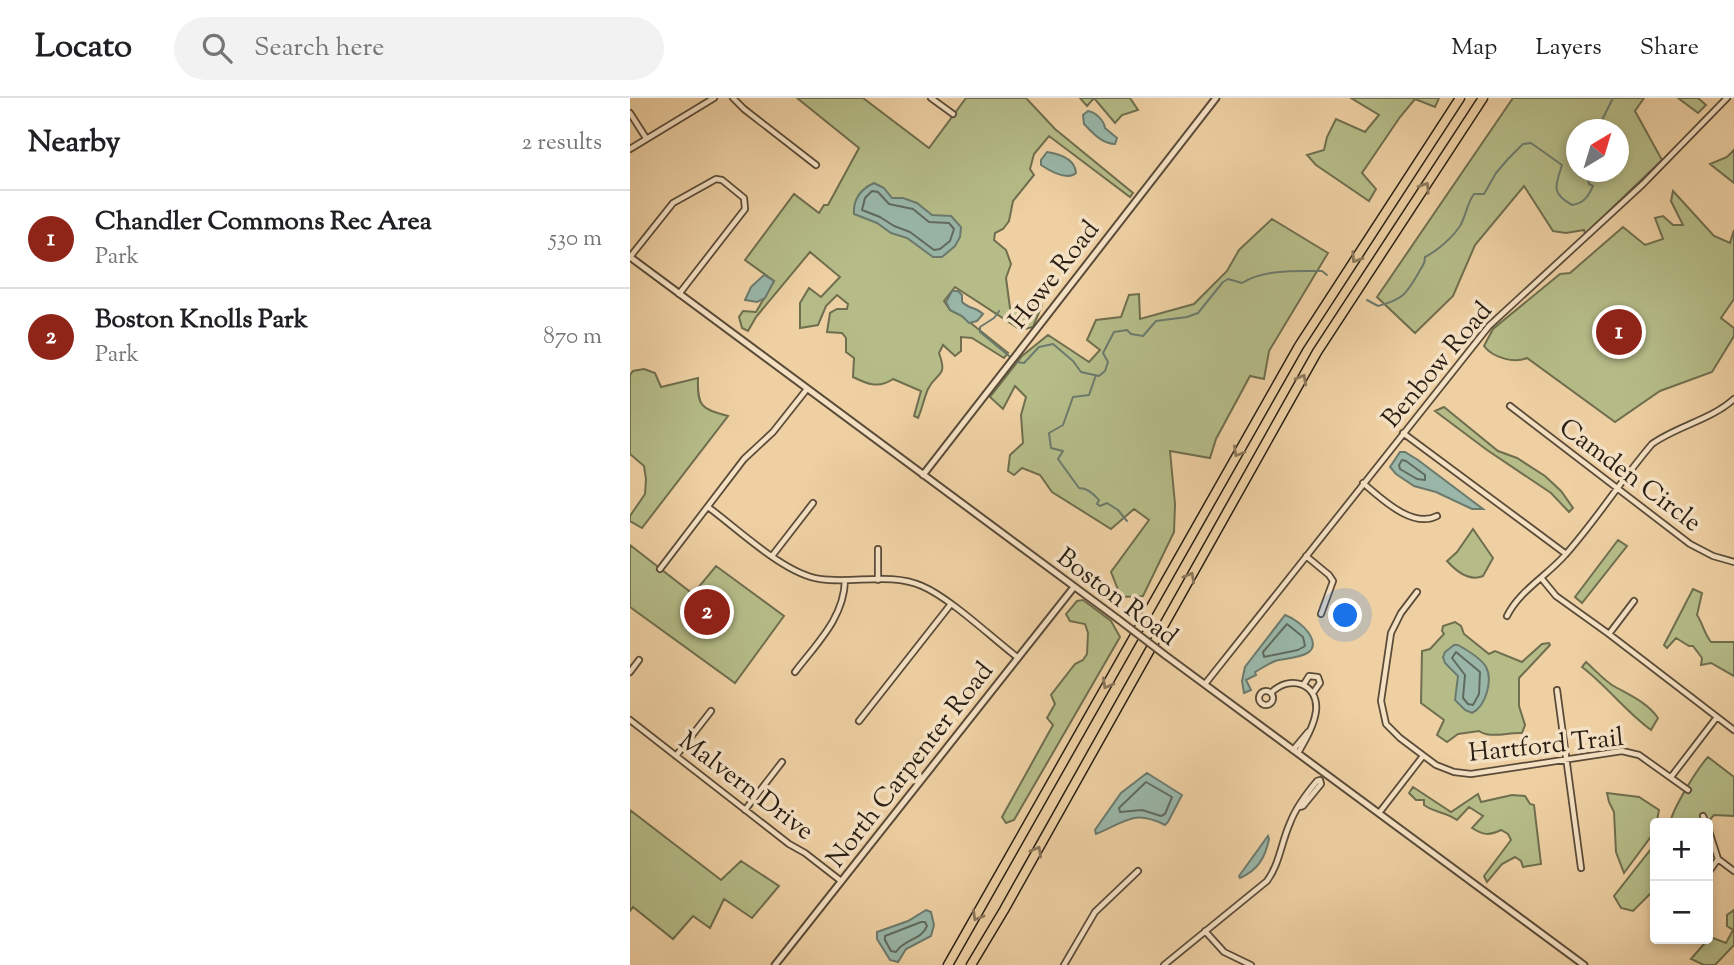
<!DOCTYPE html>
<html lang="en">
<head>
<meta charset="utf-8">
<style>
  body { margin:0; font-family:"Sorts Mill Goudy",serif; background:#f2f2f2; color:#202124 }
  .controls { position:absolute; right:21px; bottom:21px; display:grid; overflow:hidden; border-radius:7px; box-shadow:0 4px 10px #0003 }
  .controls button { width:63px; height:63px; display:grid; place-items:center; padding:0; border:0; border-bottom:2px solid #e0e0e0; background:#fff; color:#202124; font:35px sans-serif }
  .compass { position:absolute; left:936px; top:21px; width:63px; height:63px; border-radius:50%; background:#fff; box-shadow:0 4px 10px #0003; rotate:38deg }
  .you { position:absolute; left:716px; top:518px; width:24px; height:24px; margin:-18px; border:5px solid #fff; border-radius:50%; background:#1a73e8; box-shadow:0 0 0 10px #1a73e833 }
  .badge { display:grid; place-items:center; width:46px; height:46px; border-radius:50%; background:#8f2418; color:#fff; font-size:23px; font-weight:700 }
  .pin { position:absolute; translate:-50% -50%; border:4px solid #fff; box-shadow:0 2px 7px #0006 }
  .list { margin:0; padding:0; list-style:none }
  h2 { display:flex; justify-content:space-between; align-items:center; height:91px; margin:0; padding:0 28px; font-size:30px }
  h2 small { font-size:23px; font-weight:400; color:#757577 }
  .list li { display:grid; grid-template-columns:46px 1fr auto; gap:21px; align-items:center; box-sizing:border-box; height:98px; padding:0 28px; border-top:2px solid #e0e0e0 }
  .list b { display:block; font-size:26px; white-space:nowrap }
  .list p { margin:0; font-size:23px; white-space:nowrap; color:#757577 }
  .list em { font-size:23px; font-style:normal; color:#757577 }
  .icon { flex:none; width:38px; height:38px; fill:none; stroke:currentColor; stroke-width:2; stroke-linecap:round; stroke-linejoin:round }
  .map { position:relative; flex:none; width:1104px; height:867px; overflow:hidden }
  header { display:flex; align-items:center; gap:42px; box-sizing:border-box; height:98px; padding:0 35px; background:#fff; border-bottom:2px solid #e0e0e0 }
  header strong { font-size:33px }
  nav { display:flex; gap:38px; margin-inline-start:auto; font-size:24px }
  .search { width:490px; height:63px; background:#f2f2f2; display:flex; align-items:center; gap:18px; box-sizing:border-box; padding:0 24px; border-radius:38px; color:#757577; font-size:26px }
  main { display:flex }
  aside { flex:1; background:#fff }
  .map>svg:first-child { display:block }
  .green { fill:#b5bc88; stroke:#6f6e4e; stroke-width:2; fill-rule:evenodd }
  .water { fill:#99b6a8; stroke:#6c7a6d; stroke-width:2 }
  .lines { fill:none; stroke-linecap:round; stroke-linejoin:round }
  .shore { stroke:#616a5e; stroke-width:2 }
  .stream { stroke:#6c7a6d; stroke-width:2 }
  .minor-casing { stroke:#5a4b38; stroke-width:8 }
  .tertiary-casing { stroke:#5a4b38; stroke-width:9 }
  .motorway-casing { stroke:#291f14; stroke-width:11 }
  .minor { stroke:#f4e0c3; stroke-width:4.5 }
  .tertiary { stroke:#f4e0c3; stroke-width:5 }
  .motorway { stroke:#eed0a3; stroke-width:8 }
  .tertiary-bridge-casing { stroke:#5a4b38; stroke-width:9; stroke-linecap:butt }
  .tertiary-bridge { stroke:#f4e0c3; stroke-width:5 }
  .oneway { stroke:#8c785c }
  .labels { text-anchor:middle; stroke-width:7; stroke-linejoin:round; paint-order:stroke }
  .street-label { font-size:26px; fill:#291f14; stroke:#f4e0c3 }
</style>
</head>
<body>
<header>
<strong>Locato</strong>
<div class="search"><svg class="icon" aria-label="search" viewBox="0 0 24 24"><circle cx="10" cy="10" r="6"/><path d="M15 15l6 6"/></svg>Search here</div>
<nav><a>Map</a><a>Layers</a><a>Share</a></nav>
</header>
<main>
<aside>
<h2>Nearby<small>2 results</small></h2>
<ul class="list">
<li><span class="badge">1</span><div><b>Chandler Commons Rec Area</b><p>Park</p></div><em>530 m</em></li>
<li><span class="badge">2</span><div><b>Boston Knolls Park</b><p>Park</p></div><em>870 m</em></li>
</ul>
</aside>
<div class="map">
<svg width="1104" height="867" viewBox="0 0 1104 867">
  <rect width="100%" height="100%" fill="#eed0a3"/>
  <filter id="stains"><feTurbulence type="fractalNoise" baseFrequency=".00286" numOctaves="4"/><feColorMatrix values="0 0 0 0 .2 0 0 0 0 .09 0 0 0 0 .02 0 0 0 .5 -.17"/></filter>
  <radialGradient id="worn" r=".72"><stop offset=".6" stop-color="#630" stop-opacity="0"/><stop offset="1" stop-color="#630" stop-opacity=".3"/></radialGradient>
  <path class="green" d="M167,0H233L299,50L336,0H396L425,31L503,95L500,99L419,38L404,56L400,71L404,77L383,103L379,123L373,131L365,135L364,142L376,152L381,166L376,180L380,210L393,216L409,201L412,207L403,229L391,232L325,189L314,203L320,212L332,218L378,255L374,260L342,240L331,239V253L325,258L313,247L309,255C318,280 307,273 298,291C294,300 292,311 288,320L284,318L291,293L263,281C249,291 237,286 223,279L224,260L216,254V240L212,235L197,234L200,215L207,211H217L218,206L207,197L196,208L188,227L170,230V205L179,190L191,199L210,179L180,154L126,219L118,233L112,230L109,219L113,213L126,214L144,183L115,162L164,96L189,115L194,107H198L229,50Z
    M450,0H500L508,12L492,17L485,25L464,0L457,8Z
    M721,0H809L805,9L785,1L770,19L732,75L746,91L739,103L686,67L677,57L694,52L697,39L706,21L735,34L749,17Z
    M883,0H1014L1005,13L1032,62L955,136L954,132L936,135L923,133L894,88L845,147L823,198L785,235L747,199ZM946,32H988V74H946Z
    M1048,0H1068L1076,7L1068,15Z
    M1104,52V85L1080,66L1097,59Z
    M1043,93L1084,138L1100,145L1104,132V201L1091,220L1104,230V238L1082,274L1030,293L985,324L897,260C884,266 862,259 854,248L863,231L930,176L940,175L993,129L1015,147L1033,141L1025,120L1033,118L1043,127H1053L1041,103Z
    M642,121L698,155L639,253L634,281L620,278L586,341L580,360L540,353L545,406L544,434L513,498L491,499L481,474L519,422L504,411L481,431L422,394L410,377L392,370L384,377L378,373L380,357L393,345L391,317L396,299L385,288L373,311L360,299L392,258L418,237L459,264L470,252L457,242L466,222L491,219L499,197L509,196L510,221L564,206L597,173L609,152Z
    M14,271L25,275L31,289L68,280C67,308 71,311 98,318L12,430L0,423V418L15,396L16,381L14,368L0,356V277L3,273Z
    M814,309L868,353L887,360L915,378L931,393L943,410L939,414L921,395L857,352L805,313Z
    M843,431L863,460L853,478C839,484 826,473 817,463L827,454Z
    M988,442L997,448L952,505L945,499Z
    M0,447L63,496L86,468L154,518L105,585L0,509Z
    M1063,491L1072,495L1067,517C1073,526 1074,535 1081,544H1104V578L1081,565L1071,567L1072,560L1063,548H1059L1046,540L1037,550L1034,547Z
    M453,502L481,523L490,539L384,722L376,725L372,719L423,627L417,620L425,606L421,597L445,566L453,562L457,556L458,535L455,526L440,523L436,516L447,503Z
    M825,524L831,528L834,536L859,556L865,553L892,564L912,546L919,545L920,547L889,580V608L895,627L892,635C878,634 860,641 849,633L828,636L817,644L807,637L814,622L791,605L792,553L800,551L814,536L812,533L813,528Z
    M956,564C965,572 973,581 982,587C999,597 1017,604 1028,620L1021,632C995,613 977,588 952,569Z
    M1078,659L1104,679V718L1084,717L1077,725H1040C1043,710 1067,671 1078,659Z
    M783,689L821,714L848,696L851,704L882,697L895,698L900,706L904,707L911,766L893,769L891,763L885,759L872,766L857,784L854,778L881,742L878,736L871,732C859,738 853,737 842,730L853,718L839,709L827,722C816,714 805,715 794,707V702H786L779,695Z
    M977,695L1009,699L1029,712L1025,733L994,775L986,754L984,714L979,704Z
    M0,712L91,782L111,763L149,788L122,820L94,801L80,830L63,818L43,841L3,809L0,813Z
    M1025,746V791L1003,813L991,810L984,798Z
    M1104,812V847L1085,867H1074L1061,861L1080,839L1096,845L1103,832L1097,828V817Z"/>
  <path class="water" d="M458,13C465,14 474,22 475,30L487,40L485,46C472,46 463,35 454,26L453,17Z
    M417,54C430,56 445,61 446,75C437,83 420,73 411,67V62Z
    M244,85L254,90L262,100H273L287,105L302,117L321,118L331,129L330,139L325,148L312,159H303L277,140L261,135L247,125L224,116C223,101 231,91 244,85Z
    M134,177L144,183L135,200L127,204L115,202L121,189Z
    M322,193H328L332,197V204C339,211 346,209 353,216L347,223L339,225L332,218L320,212L316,204Z
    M770,354H775L788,362L853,411H842L806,394L784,388L766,376L760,369Z
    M655,517C663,520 673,527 678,534C696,560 660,559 645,563C638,566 632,570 625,574L626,577L616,582L621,592L614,595L612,583L615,569Z
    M824,547H828C837,552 851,560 856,569C863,582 856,608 842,615L835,612L825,602L828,578L815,565L813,559L815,554Z
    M517,675L552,697L538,724L535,727C503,711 496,724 466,736L465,732L491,695Z
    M638,738L639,741C635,760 628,772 610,780L609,778Z
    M296,812L301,814L304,827L301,838L276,851L268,864L260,862L247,841V834L278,823Z"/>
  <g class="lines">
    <path class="shore" d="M242,93L248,94L259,106L283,111L299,124L319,125L324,131L320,143L310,151L304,152L280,134L264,128L250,119L232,112L235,100Z
      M772,362L776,363L795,377V382L787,381L770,371L769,367Z
      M657,526L673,539L675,548L668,552L634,559L633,554Z
      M826,554L850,574L849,596L843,607L838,606L833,600L835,577L822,560Z
      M516,684L542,699L535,716L531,718L512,712L490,714L489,710Z
      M291,824H295L297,828C292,842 274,841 266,854L261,853L255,842V838Z"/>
    <path class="stream" d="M967,32L983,0
      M737,202L748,208C774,201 776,196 789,174C792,168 795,167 795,159C807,153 822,140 830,128C836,118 837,105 844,96H854L866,75L878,61L893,46L901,45L932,67C926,87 920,95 942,107C954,105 958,99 963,88L959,86L957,74
      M369,213L364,220L350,229V234L379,258
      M386,264L394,265L409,249L423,246L443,263L451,274L469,278L475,273L478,264L473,255L484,234L497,232L501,236L513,238L526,223L557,219L568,215L593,184L598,181L612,185C635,171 666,173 692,173L697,177
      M466,277L459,297L443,299L433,327L419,335L421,350L433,353L428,361L449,390C458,390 463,396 469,402L467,406L470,408L477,405L488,412L497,423"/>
    <g class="minor-casing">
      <path id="minor" d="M103,0L114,11L186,67
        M301,0L323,16
        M0,15L16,40
        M0,51L84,0
        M0,159L43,105L86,81L92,82L114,100L115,111L49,196
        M880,308L1060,446L1083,458L1104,464
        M773,335L936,456
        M733,385C751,400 782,431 807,418
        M78,409C108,431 154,476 190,481C224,486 260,474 292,488C320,500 361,539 387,559
        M142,458L183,405
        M676,458L699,477L703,483L691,516
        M30,471L114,361L143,334L177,291
        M912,481L926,498L979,536L1104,632
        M248,482V451
        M787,494L771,515L761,535L751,603L756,626L770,640L806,667L824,674L841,676L992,653L1009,657L1058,692
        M877,518C890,492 917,478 936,456C967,421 992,381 1022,346C1047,328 1081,322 1104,301
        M979,536L1004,503
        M0,574L9,562
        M165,574C187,545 214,520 215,482
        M575,586L859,228L1013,86L1097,0
        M674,586L679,578L688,579L690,585L683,595
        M927,592L951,770
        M629 600a7 7 0 1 1 14 0a7 7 0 1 1-14 0Z
        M641,595C659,576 689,585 686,613C684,628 675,643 668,655
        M0,622L159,746L175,755L211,783
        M229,623L321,506
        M663,652L678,634
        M46,658L81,613
        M1041,679L1087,619
        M115,712L152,664
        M749,715L793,658
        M1073,718L1076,725
        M1078,730L1088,761L1104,773
        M1078,775L1088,761
        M575,833L594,854L621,867
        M434,867L465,814L508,773
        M534,867L637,783C650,765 651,745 660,725C666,709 676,696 687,683L690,682L691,686L673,708L669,709"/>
    </g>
    <g class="tertiary-casing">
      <path id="tertiary" d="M0,159L488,521
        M293,377L586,0
        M535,557L954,867
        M145,867L444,489"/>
    </g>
    <g class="motorway-casing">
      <path id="motorway" d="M318,867L669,248L830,0
        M341,867L374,812L687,254L853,0"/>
    </g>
    <use href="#minor" class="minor"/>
    <use href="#tertiary" class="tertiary"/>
    <use href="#motorway" class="motorway"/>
    <g class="tertiary-bridge-casing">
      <path id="tertiary-bridge" d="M488,521L535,557"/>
    </g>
    <use href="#tertiary-bridge" class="tertiary-bridge"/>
  </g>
  <defs><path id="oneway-chevron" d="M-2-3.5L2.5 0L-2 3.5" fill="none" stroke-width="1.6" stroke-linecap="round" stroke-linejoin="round" transform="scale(1.75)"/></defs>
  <g class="oneway">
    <use href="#oneway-chevron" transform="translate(795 89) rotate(-57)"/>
    <use href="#oneway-chevron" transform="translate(726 160) rotate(123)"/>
    <use href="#oneway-chevron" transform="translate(672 281) rotate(-61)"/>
    <use href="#oneway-chevron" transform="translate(608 354) rotate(120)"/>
    <use href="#oneway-chevron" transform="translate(560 479) rotate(-61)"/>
    <use href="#oneway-chevron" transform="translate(477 586) rotate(119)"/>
    <use href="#oneway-chevron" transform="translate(407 753) rotate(-61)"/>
    <use href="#oneway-chevron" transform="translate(347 818) rotate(120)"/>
  </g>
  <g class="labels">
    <g class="street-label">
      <text transform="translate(423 176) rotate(-52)" y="9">Howe Road</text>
      <text transform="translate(806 266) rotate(-50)" y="9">Benbow Road</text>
      <text transform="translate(1001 376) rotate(37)" y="9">Camden Circle</text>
      <text transform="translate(488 498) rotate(37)" y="9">Boston Road</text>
      <text transform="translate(916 646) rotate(-6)" y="9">Hartford Trail</text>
      <text transform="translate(279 666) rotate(-52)" y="9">North Carpenter Road</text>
      <text transform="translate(117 687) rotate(37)" y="9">Malvern Drive</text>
    </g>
  </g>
  <rect width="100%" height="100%" filter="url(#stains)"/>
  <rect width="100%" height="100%" fill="url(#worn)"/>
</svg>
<div class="controls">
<button>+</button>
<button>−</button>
</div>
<svg class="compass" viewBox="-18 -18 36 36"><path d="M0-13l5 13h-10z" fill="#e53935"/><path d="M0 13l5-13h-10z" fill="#757577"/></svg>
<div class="you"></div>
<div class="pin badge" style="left:989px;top:234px">1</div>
<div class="pin badge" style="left:77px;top:514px">2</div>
</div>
</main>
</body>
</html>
